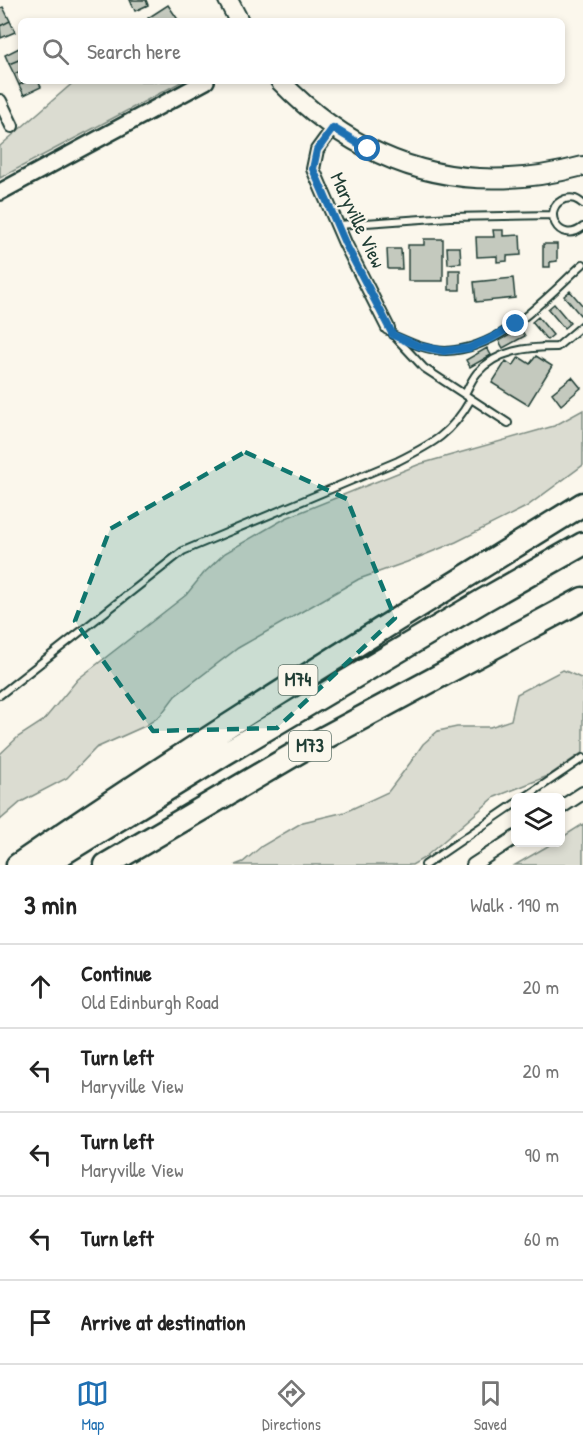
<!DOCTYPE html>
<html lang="en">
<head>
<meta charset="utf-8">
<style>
  body { margin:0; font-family:"Patrick Hand",sans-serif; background:#f2f2f2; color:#222 }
  .controls { position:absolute; right:18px; bottom:18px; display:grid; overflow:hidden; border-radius:9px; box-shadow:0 3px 9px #0003 }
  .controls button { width:54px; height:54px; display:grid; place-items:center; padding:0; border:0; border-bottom:2px solid #e0e0e0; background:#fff; color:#222; font:30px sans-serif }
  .stop { position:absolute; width:18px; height:18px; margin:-14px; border:4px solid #1f6fb2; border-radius:50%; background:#fff }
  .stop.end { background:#1f6fb2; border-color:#fff; box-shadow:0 2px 6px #0008 }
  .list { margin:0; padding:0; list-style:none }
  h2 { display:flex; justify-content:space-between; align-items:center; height:78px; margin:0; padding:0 24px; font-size:26px }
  h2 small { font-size:20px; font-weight:400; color:#767676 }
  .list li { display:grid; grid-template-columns:39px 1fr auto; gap:18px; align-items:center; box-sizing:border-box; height:84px; padding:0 24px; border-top:2px solid #e0e0e0 }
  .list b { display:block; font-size:22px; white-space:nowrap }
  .list p { margin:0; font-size:20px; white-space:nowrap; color:#767676 }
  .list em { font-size:20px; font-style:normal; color:#767676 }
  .icon { flex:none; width:33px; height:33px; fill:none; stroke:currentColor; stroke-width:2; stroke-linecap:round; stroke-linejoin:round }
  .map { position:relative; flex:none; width:583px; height:865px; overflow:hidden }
  .search { position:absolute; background:#fff; box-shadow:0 3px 9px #0003; left:18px; right:18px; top:18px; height:66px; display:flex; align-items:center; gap:15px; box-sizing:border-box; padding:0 21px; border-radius:9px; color:#767676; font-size:22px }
  .sheet { height:498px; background:#fff }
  nav { display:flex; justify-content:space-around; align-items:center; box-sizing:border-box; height:84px; border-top:2px solid #e0e0e0; background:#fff; font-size:16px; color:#767676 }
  nav a { display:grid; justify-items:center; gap:3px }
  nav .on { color:#1f6fb2 }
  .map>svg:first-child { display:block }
  .green { fill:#dbdcd1; stroke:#7d8c82; stroke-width:1.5 }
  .building { fill:#c4c9be; stroke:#1f3d34; stroke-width:1.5 }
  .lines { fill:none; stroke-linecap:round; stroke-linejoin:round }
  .service-casing { stroke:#1f3d34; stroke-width:10 }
  .minor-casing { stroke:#1f3d34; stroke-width:16 }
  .tertiary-casing { stroke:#1f3d34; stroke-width:20 }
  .secondary-casing { stroke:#1f3d34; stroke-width:22 }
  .motorway-casing { stroke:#1f3d34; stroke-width:27 }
  .service { stroke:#fbf7ec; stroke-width:6 }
  .minor { stroke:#fbf7ec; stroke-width:12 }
  .tertiary { stroke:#fbf7ec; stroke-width:15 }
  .secondary { stroke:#fbf7ec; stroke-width:18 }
  .motorway { stroke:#fbf7ec; stroke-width:22 }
  .route { stroke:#1f6fb2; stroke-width:8 }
  .marked { fill:#0f766e; fill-opacity:0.2; stroke:#0f766e; stroke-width:4.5; stroke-dasharray:12 8; stroke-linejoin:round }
  .labels { text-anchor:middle; stroke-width:4.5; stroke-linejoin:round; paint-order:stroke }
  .shield { fill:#fbf7ec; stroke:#61756b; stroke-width:1.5 }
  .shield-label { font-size:18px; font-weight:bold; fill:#1f3d34 }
  .street-label { font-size:20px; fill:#1f3d34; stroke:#fbf7ec }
</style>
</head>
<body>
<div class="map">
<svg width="583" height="865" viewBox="0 0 583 865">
  <rect width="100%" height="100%" fill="#fbf7ec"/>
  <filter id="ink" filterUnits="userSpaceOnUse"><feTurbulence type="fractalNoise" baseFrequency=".0167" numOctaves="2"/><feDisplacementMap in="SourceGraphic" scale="12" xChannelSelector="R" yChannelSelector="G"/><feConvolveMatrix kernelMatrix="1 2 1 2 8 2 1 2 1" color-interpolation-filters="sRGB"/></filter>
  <g filter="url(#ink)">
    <path class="green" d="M75,81H183L0,178V146Z
      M583,410V465L526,507L456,542L407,562L359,579L238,648L175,696L160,716L145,726L96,748L67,778L21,802L0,820V754L18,737L43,721L78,679L186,595L204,573L225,553L286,518L420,464L554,426Z
      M563,670L583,679V752L548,776L495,797L424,858L412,865H235L243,862L262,846L303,822L345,812L388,792L410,763L423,744L438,731L457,727H490L511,720L517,694Z
      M583,824V865H515L553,843L560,842L561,838Z"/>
    <path class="building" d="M130,0H146L148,5L135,11Z
      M168,5L179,21H150L148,18Z
      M3,7L10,21L0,26V9Z
      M10,21L15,32L1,38L0,26Z
      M21,47V59L9,64L5,55Z
      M21,59V71L14,74L9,64Z
      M21,71V81H27L19,85L14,74Z
      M27,81H38L41,87L24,95L19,85Z
      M493,230H503V236L520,235L521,255L507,256V261L497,262V256L477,257L476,237H494Z
      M424,239H443V281H408V245H424Z
      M543,244H557V261L550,262V267H543Z
      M447,247H460L461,263L448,264Z
      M387,249H401L402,269H388Z
      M449,270H460V290H449Z
      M513,278L515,298L476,302L474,282Z
      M570,291L583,306V312L580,315L564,296Z
      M554,304L570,323L564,328L548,309Z
      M538,317L553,335L547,340L532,322Z
      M521,329L525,336L503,348L499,341Z
      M487,348L491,355L470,367L466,360Z
      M536,356L552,366L528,405L492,383L506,361L513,366L519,357L530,364Z
      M572,377L581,388L561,405L552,393Z"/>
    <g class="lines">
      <g class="service-casing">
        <path id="service" d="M583,204C577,199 573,197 565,199C540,207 558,247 583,227
          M338,225L450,217L553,215
          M393,335C409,342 427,351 446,351C502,349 544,299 583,264
          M396,338L424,368L508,423
          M465,394C468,388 472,379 477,373C497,350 528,347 557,347L583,325
          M0,695L183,551L398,461C434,443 451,434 471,399
          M524,798L583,758
          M425,865L516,803"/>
      </g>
      <g class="minor-casing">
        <path id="minor" d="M0,101L12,126
          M333,128L317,150L313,169L345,243L388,328
          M560,808L583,793
          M473,865L516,837"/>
      </g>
      <g class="tertiary-casing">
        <path id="tertiary" d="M0,192L206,81"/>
      </g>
      <g class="secondary-casing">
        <path id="secondary" d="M228,0L239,21
          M280,81C364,168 465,198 583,166"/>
      </g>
      <g class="motorway-casing">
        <path id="motorway" d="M18,865C202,738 393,622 583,504
          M44,865L224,754L484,600L583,544
          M106,865L300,751L583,599"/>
      </g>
      <use href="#service" class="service"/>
      <use href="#minor" class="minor"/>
      <use href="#tertiary" class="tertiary"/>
      <use href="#secondary" class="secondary"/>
      <use href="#motorway" class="motorway"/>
    </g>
  </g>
  <g class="lines" filter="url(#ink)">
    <path class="route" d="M368,149L333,128L317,150L313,169L345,243L393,335L419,346L444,351L469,348L492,338L516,324"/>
  </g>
  <path class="marked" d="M245,452L347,499L395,618L277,728L153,731L75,621L110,529Z"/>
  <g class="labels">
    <g class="shield">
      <rect x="278.5" y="665" width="39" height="30" rx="4.5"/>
      <rect x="289" y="731" width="42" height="30" rx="4.5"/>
    </g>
    <g class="shield-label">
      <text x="298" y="686">M74</text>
      <text x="310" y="752">M73</text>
    </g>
    <g class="street-label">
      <text transform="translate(358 220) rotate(65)" y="7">Maryville View</text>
    </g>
  </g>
</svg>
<div class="controls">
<button><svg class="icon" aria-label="layers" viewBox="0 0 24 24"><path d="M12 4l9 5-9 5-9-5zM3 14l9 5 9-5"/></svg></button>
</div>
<div class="stop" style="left:368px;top:149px"></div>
<div class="stop end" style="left:516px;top:324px"></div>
<div class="search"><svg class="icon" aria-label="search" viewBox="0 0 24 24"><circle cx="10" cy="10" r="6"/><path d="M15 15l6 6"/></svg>Search here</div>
</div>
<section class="sheet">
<h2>3 min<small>Walk · 190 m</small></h2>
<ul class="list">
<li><svg class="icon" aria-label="ahead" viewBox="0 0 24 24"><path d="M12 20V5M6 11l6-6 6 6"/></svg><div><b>Continue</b><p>Old Edinburgh Road</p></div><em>20 m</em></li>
<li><svg class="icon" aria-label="left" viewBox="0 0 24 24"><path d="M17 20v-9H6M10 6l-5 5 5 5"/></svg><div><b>Turn left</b><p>Maryville View</p></div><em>20 m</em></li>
<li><svg class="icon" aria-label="left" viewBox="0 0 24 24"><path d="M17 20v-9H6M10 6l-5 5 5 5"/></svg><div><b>Turn left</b><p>Maryville View</p></div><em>90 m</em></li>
<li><svg class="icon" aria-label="left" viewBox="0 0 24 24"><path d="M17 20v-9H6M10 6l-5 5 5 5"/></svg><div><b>Turn left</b></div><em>60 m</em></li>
<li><svg class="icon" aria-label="arrive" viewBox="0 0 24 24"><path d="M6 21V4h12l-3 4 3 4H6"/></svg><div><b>Arrive at destination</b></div></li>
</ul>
</section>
<nav>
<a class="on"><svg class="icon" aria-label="map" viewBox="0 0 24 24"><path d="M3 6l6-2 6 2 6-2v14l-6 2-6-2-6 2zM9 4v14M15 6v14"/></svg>Map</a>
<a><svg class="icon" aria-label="directions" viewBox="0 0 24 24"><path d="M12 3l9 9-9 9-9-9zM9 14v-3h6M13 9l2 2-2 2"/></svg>Directions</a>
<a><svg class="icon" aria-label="saved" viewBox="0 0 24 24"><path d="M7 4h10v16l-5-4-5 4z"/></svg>Saved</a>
</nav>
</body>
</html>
